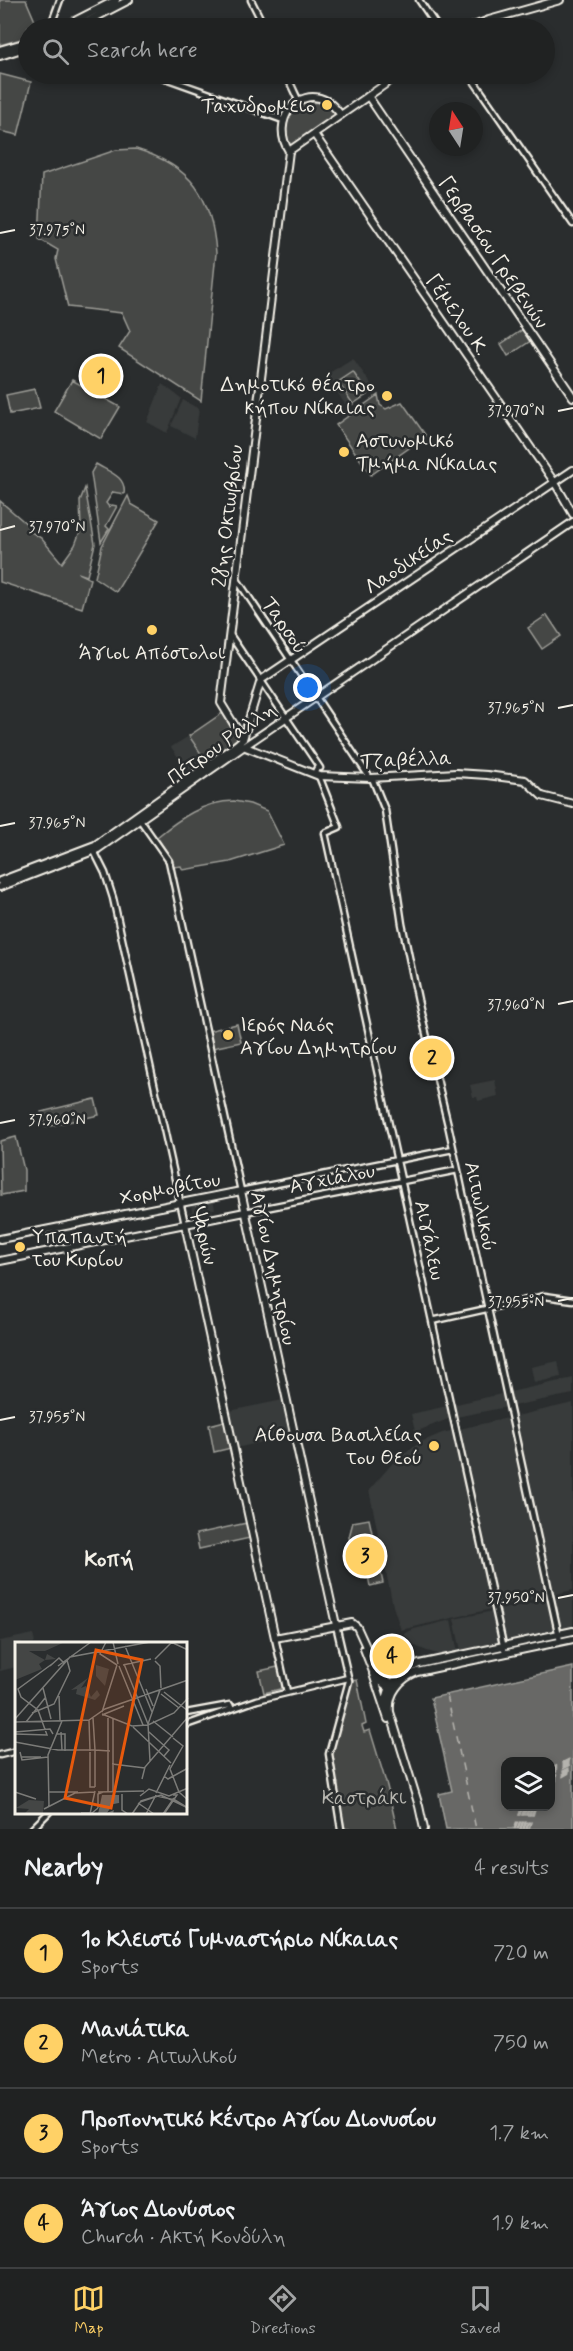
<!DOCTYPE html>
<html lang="en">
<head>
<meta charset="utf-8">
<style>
  body { margin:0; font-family:Mynerve,sans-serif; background:#282a2a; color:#f1f3f6 }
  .controls { position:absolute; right:18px; bottom:18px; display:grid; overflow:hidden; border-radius:12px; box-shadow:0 3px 9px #0003 }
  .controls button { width:54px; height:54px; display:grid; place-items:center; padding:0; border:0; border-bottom:2px solid #3d3f40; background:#202222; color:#f1f3f6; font:30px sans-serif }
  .compass { position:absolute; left:429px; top:102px; width:54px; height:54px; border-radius:50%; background:#202222; box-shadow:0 3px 9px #0003; rotate:348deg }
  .you { position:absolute; left:308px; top:688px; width:21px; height:21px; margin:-15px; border:4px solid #fff; border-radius:50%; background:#1a73e8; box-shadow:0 0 0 9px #1a73e833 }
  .badge { display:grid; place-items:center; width:39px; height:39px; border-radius:50%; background:#ffd166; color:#111; font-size:20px; font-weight:700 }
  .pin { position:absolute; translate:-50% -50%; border:3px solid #fff; box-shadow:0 2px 6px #0006 }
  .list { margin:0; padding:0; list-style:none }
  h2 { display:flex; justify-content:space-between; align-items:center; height:78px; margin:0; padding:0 24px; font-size:26px }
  h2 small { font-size:20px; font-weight:400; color:#a2a4a5 }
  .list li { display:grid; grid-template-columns:39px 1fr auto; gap:18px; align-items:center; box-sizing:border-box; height:90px; padding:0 24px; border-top:2px solid #3d3f40 }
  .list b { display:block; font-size:22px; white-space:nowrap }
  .list p { margin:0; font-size:20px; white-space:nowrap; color:#a2a4a5 }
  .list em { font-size:20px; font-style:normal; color:#a2a4a5 }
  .icon { flex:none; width:33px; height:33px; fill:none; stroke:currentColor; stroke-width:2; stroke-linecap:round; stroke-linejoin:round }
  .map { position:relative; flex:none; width:573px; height:1829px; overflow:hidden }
  .search { position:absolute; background:#202222; box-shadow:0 3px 9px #0003; left:18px; right:18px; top:18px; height:66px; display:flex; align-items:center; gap:15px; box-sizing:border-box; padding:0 21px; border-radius:33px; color:#a2a4a5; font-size:22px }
  .sheet { height:438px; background:#202222 }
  nav { display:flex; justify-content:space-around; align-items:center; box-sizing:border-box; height:84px; border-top:2px solid #3d3f40; background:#202222; font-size:16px; color:#a2a4a5 }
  nav a { display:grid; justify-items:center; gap:3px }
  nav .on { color:#ffd166 }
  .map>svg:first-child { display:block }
  .built { fill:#373a3a }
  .green { fill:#444645; stroke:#9c9c96; stroke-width:1.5 }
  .water { fill:#676866; stroke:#9f9f9a; stroke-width:1.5; fill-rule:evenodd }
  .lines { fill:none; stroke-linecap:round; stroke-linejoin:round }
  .ferry { stroke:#b5b3ae; stroke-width:1.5; stroke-dasharray:8 6; stroke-linecap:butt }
  .minor-casing { stroke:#f4f1e8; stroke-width:9 }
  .major-casing { stroke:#f4f1e8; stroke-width:10 }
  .minor { stroke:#2a2d2e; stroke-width:4.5 }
  .major { stroke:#2a2d2e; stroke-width:6 }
  .ticks { fill:none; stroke:#f4f1e8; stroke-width:2 }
  .poi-dot { fill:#ffd166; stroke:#2a2d2e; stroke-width:2 }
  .labels { text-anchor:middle; stroke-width:5; stroke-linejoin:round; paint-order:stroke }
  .poi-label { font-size:20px; fill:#f4f1e8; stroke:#2a2d2e; text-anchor:end }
  .street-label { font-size:20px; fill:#f4f1e8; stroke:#2a2d2e }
  .park-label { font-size:20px; fill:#b6b5af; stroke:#2a2d2e }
  .neighbourhood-label { font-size:21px; font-weight:bold; fill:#f4f1e8; stroke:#2a2d2e }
  .inset-river { fill:none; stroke:#676866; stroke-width:3 }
  .inset-road { fill:none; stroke:#7b7b78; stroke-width:1.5 }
  .view { fill:#e8590c; fill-opacity:0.15; stroke:#e8590c; stroke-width:3 }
  .inset-edge { fill:none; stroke:#f4f1e8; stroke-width:3 }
  .ticks-label { font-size:15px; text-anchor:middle; fill:#f4f1e8; stroke:#2a2d2e; stroke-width:5; stroke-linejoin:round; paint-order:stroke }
</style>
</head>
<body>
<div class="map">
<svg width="573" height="1829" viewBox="0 0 573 1829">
  <rect width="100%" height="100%" fill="#2a2d2e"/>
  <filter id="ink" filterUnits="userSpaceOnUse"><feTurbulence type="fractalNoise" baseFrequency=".0167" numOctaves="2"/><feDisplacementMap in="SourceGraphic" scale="12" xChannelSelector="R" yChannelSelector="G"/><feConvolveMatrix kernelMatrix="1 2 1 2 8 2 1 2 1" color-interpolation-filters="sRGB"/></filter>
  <g filter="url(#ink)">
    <path class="built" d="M353,358L375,390L348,409L326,375Z
      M162,384L181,398L167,433L147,422Z
      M183,400L199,409L195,438L171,426Z
      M189,736L206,761L189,773L171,747Z
      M495,1080L498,1096L478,1101L477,1097H473L470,1085Z
      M213,1199L215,1209H212L213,1217L188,1222L186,1213L192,1212L191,1203Z
      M558,1361L561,1377L534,1383L531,1367Z
      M573,1378V1394L451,1418L415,1432L411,1414Z
      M283,1400L291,1436L236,1448L229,1411Z
      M573,1403V1590L401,1630L393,1606L369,1490L397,1458L421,1442L442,1433Z
      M573,1595V1628L560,1631L553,1599Z
      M549,1600L556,1631L505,1642L497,1610Z
      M493,1611L500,1643L461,1651L454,1619Z
      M451,1620L458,1652L441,1655L427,1651L415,1646L404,1634L414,1629Z
      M33,1634L35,1643H16V1667L0,1671V1641Z"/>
    <path class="green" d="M0,0H26L38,28H28V37L0,45Z
      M0,74L31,82L18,135L0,131Z
      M307,102C320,102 329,104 336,115L289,147C277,127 287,109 307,102Z
      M136,149C191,166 212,196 216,253L201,401L119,348L130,331L122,313L68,307L56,259L58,250L39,239L42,175L116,150Z
      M525,328L532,340L508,356L501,344Z
      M353,372L368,394L353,404L338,382Z
      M72,380L120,407L101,439L54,411Z
      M35,389L40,408L10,414L6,395Z
      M378,395L380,405L386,409L402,402L426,436L371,475L336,425Z
      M96,464C107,471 127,476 124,494L113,492L106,503L109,507L112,505L117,506L106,526L109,529L101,542L91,473Z
      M85,488L95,544L87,576L78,573L90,579L82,608L0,582V501L29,526L31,532L41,538L62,563L75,545L81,529L80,501Z
      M128,496L131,504L159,520L116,592L95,578L102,546Z
      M547,615L561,636L542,649L528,628Z
      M221,714H223L238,738L206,761L189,736Z
      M234,801L250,804L267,811L284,845L230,862L183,870L181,866L173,867L171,858L157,837C179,819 204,801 234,801Z
      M237,1024L241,1042L212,1048L208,1031Z
      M95,1099L99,1115L45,1127L41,1112Z
      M16,1137L24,1170V1191L1,1195L0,1141Z
      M225,1421L231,1448L214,1452L209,1425Z
      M369,1519L383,1583L370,1586L368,1576L360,1578L357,1574L349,1537L353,1522Z
      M247,1523L250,1538L199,1549L196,1534Z
      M278,1667L284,1688L264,1693L259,1671Z
      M357,1680L366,1724L362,1726L364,1732L370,1730L387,1786L397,1829H345L336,1788L338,1783L332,1773L330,1756L351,1681Z"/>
    <path class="water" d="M573,1667V1829H446L439,1794L452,1791L431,1698ZM506,1762H550V1806H506Z"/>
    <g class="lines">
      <path class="ferry" d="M447,1695L476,1829
        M550,1769L573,1757
        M550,1770L573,1758
        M550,1771L573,1760
        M550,1773L573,1761
        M550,1774L573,1763
        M550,1775L573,1764
        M550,1778L573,1766
        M550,1779L573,1767
        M550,1780L573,1769
        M550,1782L573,1770
        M550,1784L573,1771
        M514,1829L522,1806
        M515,1829L523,1806
        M517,1829L525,1806
        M518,1829L526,1806
        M520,1829L527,1806
        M521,1829L529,1806
        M523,1829L530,1806
        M524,1829L532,1806
        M526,1829L533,1806
        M527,1829L535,1806
        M529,1829L536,1806"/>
      <g class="minor-casing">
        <path id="minor" d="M251,0L265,28
          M419,0L438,28
          M52,28V22L60,0
          M154,74L283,120
          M286,74L299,102
          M469,74L573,224
          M236,578L370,778
          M230,635L320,768H317L314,774
          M319,776L339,827L325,833L504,1649
          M372,778L385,810L402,924L418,1000L449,1129L560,1641
          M138,817L169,861L241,1191L453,1149
          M93,849L105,873L113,898L185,1224
          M245,1212L458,1170
          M432,1321L545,1296L573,1300
          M336,1625L349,1681L329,1754L341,1829
          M275,1638L287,1692
          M186,1713L230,1705L231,1708
          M186,1725L257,1700L348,1678
          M0,1755L16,1751
          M32,1829L49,1812"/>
      </g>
      <g class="major-casing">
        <path id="major" d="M61,28L116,0
          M75,28L129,0
          M469,28L489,20L560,0
          M0,50L28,42
          M0,56L28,47
          M368,96L573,397
          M314,134L555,483L573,514
          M289,151L400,74
          M289,151C270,122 297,85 327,101C332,104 337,110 341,115
          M243,739L221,703L289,151
          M243,746L319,776L371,778L456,773L487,775L525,780L542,796L573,804
          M0,881L95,845L236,745L243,739L261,680L573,470
          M0,887L98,849L243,747L573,522
          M185,1224L275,1638L352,1623L357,1627L378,1673L397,1687
          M0,1239L241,1191L336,1625
          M0,1261L245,1212
          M364,1649L375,1677L390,1689
          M377,1672L409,1665
          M373,1674L388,1719
          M386,1703C387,1683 401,1672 419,1664L573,1631
          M424,1829L419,1806L390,1712C388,1693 400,1679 417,1672L573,1639"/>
      </g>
      <use href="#minor" class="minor"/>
      <use href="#major" class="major"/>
    </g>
  </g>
  <path class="ticks" d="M0,233L15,230M558,411L573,408M0,530L15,526M558,708L573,705M0,826L15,823M558,1004L573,1001M0,1123L15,1120M558,1301L573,1298M0,1420L15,1417M558,1598L573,1595"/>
  <g class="poi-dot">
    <circle cx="327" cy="105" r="6"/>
    <circle cx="387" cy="396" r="6"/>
    <circle cx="344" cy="452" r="6"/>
    <circle cx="152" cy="630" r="6"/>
    <circle cx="228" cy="1035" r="6"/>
    <circle cx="20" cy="1247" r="6"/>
    <circle cx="434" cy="1446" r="6"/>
  </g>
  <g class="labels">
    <g class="poi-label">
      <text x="315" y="112">Ταχυδρομειο</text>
      <text x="375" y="391">Δημοτικό θέατρο<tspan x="375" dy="23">κήπου Νίκαιας</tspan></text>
      <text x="356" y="447" text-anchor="start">Αστυνομικό<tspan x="356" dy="23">Τμήμα Νίκαιας</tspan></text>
      <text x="152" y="659" text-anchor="middle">Άγιοι Απόστολοι</text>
      <text x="240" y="1031" text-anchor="start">Ιερός Ναός<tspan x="240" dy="23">Αγίου Δημητρίου</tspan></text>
      <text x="32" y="1243" text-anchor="start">Υπαπαντή<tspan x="32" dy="23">του Κυρίου</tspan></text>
      <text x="422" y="1441">Αίθουσα Βασιλείας<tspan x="422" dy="23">του Θεού</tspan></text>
    </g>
    <g class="street-label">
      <text transform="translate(494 252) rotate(56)" y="7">Γερβασίου Γρεβενών</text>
      <text transform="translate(458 314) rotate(55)" y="7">Γέμελου Κ.</text>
      <text transform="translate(227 516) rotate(-83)" y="7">28ης Οκτωβρίου</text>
      <text transform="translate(408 561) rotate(-34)" y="7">Λαοδικείας</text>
      <text transform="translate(285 625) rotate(56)" y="7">Ταρσού</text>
      <text transform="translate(221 743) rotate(-35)" y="7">Πέτρου Ράλλη</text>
      <text transform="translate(406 759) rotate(-2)" y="7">Τζαβέλλα</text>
      <text transform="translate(332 1178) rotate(-11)" y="7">Αγχιάλου</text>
      <text transform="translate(170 1188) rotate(-11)" y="7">Χορμοβίτου</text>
      <text transform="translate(481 1206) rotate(78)" y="7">Αιτωλικού</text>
      <text transform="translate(205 1236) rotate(78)" y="7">Ψαρών</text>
      <text transform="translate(430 1240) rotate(78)" y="7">Αιγάλεω</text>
      <text transform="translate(274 1268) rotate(78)" y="7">Αγίου Δημητρίου</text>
    </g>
    <g class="park-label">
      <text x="364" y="1804">Καστράκι</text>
    </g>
    <g class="neighbourhood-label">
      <text x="109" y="1566">Κοπή</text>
    </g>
  </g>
  <g transform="translate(15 1642)">
    <rect width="172" height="172" fill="#2a2d2e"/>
    <path d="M0,0H50L30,9H14L30,18L32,12L41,17L30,18L24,22L27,27L0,38ZM81,23L94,27L90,44L81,34ZM73,36L66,46L71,44L76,55L82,48L85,53L80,58L61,52L62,47L56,48ZM14,158L29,159L28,172H9L14,167L1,166Z" fill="#444645"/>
    <path d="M87,153H104V161L98,162L92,171L99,168L98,172H83Z" fill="#676866"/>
    <path class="inset-river" d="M86,172L94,161L104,159"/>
    <path class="inset-road" d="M91,0L85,12L102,23M98,0L103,22M156,0L173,8M110,4L137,70M140,17L157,0M140,19L145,24L146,46M109,22L133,82M108,23L136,17M35,24L44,16L49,21M43,24L76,0M104,24L128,83M28,46L36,77M131,47L138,64M149,50L173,69M146,52L164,66M44,54L45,78M87,70L102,23M17,71L39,62L55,29L52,18M87,72L117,84L133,83L159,71L173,56M87,73L109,64M78,76L80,108L95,109M93,76V150M0,77L55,15L135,0M98,77V149M74,78L75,109M138,79L158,95M0,80L74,78L90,67L173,38M11,80L30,56M118,85L156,121M0,90L35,87L38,92M46,90L47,108M134,90L154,108L149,114M0,92L32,93L23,68L6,55L3,47L37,22M42,92H50V109M158,96L168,104L155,127L164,150L173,158M0,100L43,108H80V145M5,110L7,118L33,115M75,110V145H80M6,115H26M135,119L133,82L145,48M97,122L130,126M149,134L153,137L173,126M127,137L130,125L173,75M0,150L21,157M34,150H63M83,150L129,149M141,151L155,123M107,152V168L113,172M125,154L134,147L154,154L173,146M125,160L146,153L173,166M123,161L139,172M34,164L33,113L47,79M83,166V152L88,150M29,167L60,151L80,150M66,171H77L83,166M75,172L80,149M117,172L126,159L142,154L160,158L173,166M131,172L141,153M148,172L159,156M149,172L162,153H158"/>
    <path class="view" d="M81,8L127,18L96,166L50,156Z"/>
    <rect width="172" height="172" class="inset-edge"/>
  </g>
  <g class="ticks-label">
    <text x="57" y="235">37.975°N</text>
    <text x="516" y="416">37.970°N</text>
    <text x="57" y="532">37.970°N</text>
    <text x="516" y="713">37.965°N</text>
    <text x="57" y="828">37.965°N</text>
    <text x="516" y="1010">37.960°N</text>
    <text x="57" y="1125">37.960°N</text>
    <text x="516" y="1307">37.955°N</text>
    <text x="57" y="1422">37.955°N</text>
    <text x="516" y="1603">37.950°N</text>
  </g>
</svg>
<div class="controls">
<button><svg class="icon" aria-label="layers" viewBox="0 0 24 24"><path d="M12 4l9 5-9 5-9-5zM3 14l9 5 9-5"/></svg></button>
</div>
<svg class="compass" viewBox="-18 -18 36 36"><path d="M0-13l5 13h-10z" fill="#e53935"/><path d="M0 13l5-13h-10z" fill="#a2a4a5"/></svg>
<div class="you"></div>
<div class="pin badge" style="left:101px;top:376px">1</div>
<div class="pin badge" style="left:432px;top:1058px">2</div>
<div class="pin badge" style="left:365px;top:1556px">3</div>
<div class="pin badge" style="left:392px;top:1656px">4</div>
<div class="search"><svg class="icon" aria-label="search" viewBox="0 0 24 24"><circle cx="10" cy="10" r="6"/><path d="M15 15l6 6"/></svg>Search here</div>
</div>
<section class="sheet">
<h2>Nearby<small>4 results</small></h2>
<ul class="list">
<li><span class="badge">1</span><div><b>1ο Κλειστό Γυμναστήριο Νίκαιας</b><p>Sports</p></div><em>720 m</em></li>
<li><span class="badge">2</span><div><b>Μανιάτικα</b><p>Metro · Αιτωλικού</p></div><em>750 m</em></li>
<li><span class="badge">3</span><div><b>Προπονητικό Κέντρο Αγίου Διονυσίου</b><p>Sports</p></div><em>1.7 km</em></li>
<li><span class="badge">4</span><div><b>Άγιος Διονύσιος</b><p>Church · Ακτή Κονδύλη</p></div><em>1.9 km</em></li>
</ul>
</section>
<nav>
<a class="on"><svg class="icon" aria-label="map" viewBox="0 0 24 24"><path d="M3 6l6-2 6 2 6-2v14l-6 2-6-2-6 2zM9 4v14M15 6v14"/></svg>Map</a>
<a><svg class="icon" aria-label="directions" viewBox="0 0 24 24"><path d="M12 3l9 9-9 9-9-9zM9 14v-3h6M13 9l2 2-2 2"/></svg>Directions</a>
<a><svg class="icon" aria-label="saved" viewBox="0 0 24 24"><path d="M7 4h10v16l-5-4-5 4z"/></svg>Saved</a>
</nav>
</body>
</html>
